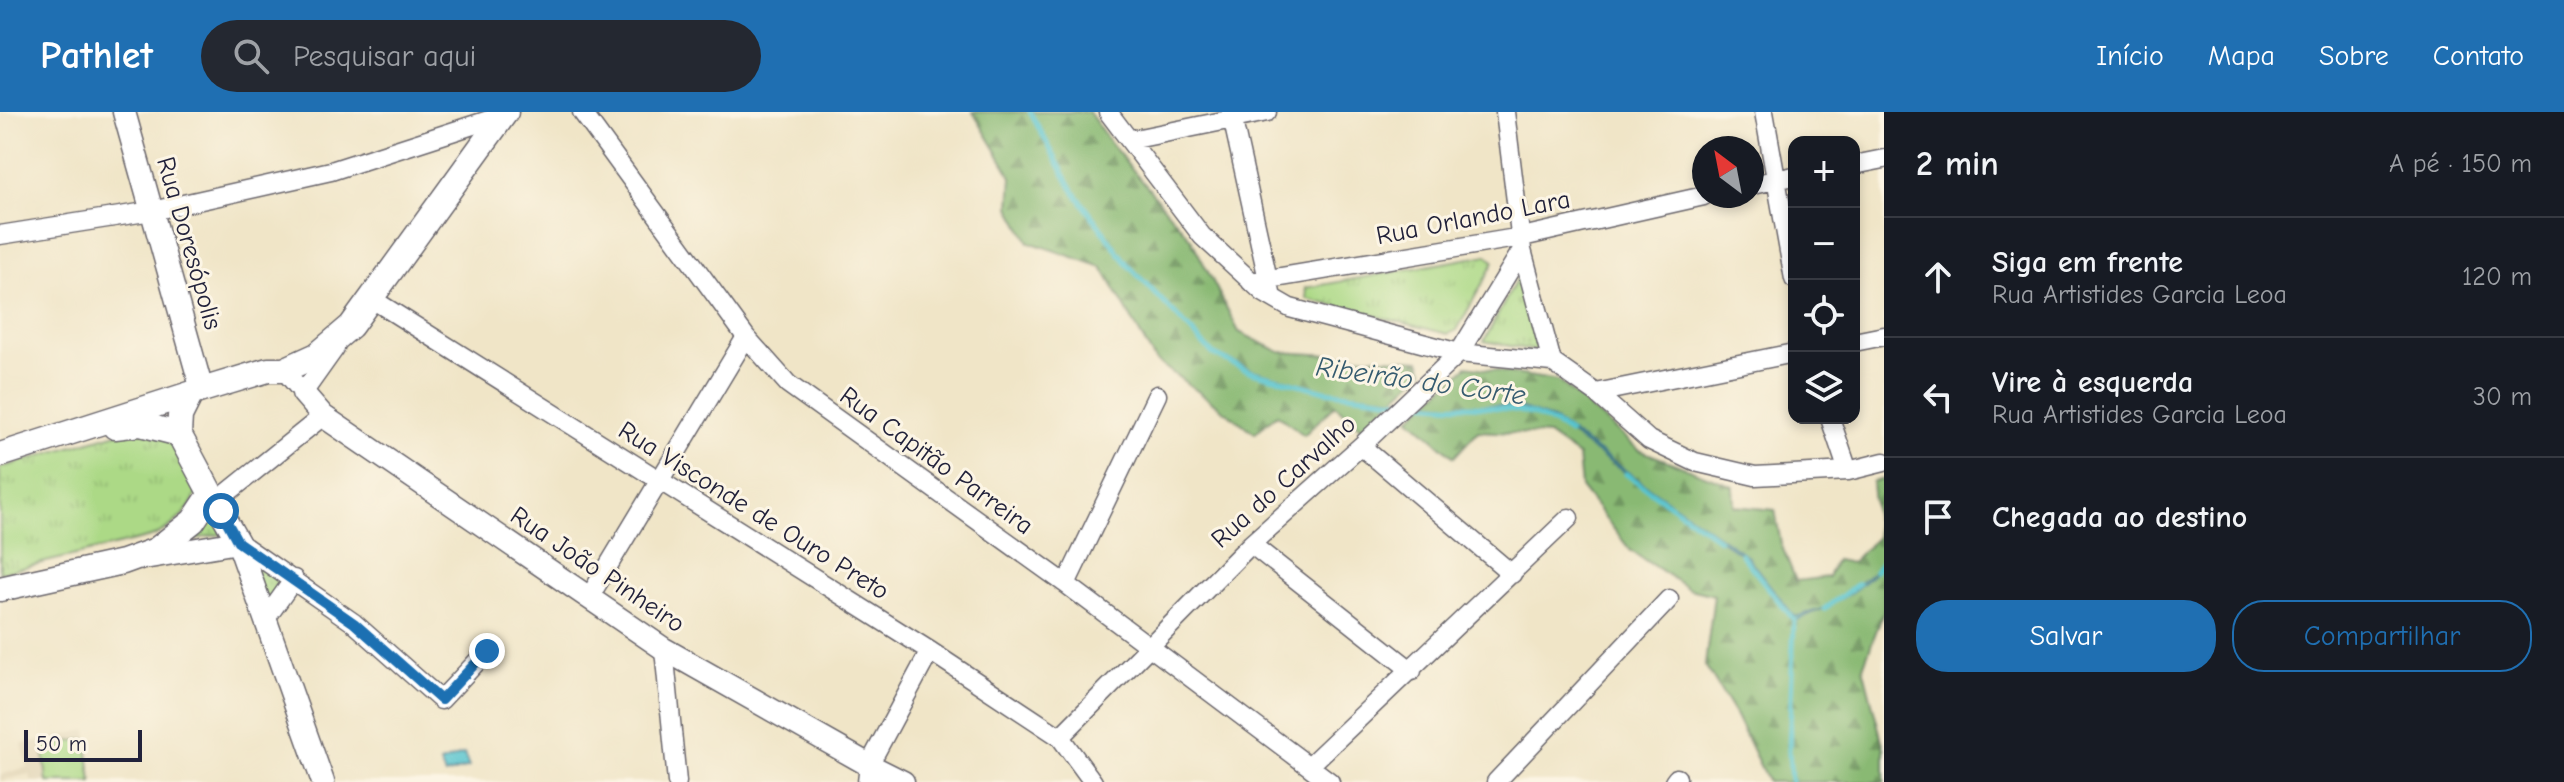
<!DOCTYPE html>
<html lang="pt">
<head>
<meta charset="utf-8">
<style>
  body { margin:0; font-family:"Comic Neue",sans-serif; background:#242831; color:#f1f3f6 }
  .controls { position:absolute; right:24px; top:24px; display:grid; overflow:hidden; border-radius:16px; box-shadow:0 4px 12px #0003 }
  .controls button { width:72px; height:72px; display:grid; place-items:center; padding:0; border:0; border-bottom:2px solid #363941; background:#171b24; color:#f1f3f6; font:40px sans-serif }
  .compass { position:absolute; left:1692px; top:24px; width:72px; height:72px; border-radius:50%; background:#171b24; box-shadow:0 4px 12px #0003; rotate:328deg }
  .scale { position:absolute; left:24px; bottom:20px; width:118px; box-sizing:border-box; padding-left:8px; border:4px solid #22223b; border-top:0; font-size:22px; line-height:28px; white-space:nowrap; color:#22223b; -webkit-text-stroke:6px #fcf5e5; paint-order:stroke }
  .stop { position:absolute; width:24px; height:24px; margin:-18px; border:6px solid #1f6fb2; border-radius:50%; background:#fff }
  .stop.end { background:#1f6fb2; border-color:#fff; box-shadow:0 2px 8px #0008 }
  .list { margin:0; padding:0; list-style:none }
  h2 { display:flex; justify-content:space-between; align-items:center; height:104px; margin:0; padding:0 32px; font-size:34px }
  h2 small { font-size:26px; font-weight:400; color:#9ea1a6 }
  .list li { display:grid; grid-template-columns:52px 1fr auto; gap:24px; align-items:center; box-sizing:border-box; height:120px; padding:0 32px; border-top:2px solid #363941 }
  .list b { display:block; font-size:30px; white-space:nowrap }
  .list p { margin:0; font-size:26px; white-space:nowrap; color:#9ea1a6 }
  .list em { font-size:26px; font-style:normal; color:#9ea1a6 }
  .actions { display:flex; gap:16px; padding:24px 32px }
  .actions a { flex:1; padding:18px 0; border:2px solid #1f6fb2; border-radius:32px; text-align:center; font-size:28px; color:#1f6fb2 }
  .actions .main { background:#1f6fb2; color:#fff }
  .icon { flex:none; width:44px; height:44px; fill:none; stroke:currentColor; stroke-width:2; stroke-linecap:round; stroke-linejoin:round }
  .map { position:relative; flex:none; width:1884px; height:670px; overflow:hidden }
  header { display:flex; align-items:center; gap:48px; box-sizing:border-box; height:112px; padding:0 40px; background:#1f6fb2; color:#fff }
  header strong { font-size:38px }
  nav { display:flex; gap:44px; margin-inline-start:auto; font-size:28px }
  .search { width:560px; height:72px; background:#242831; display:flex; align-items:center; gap:20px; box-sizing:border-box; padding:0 28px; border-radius:44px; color:#9ea1a6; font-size:30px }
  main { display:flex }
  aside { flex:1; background:#171b24 }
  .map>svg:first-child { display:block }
  .built { fill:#e2d6b7 }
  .grass { fill:url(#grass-dots); stroke:#677e60; stroke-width:2 }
  .forest { fill:url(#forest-firs); stroke:#566e57; stroke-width:2 }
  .park { fill:url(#park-tufts); stroke:#677e60; stroke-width:2 }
  .pitch { fill:#acd986; stroke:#677e60; stroke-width:2 }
  .water { fill:#57c4cf; stroke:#3c7385; stroke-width:2 }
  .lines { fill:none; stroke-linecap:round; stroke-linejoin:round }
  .stream { stroke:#57c4cf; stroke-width:5 }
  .minor-casing { stroke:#6a666c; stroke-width:21 }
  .tertiary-casing { stroke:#6a666c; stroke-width:25 }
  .secondary-casing { stroke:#6a666c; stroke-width:27 }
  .minor { stroke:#fff; stroke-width:18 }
  .tertiary { stroke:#fff; stroke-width:22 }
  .secondary { stroke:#fff; stroke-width:24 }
  .route { stroke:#1f6fb2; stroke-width:10 }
  .labels { text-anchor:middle; stroke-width:6; stroke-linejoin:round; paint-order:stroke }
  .street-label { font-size:26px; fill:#22223b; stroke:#fcf5e5 }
  .water-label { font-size:28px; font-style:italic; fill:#355b6f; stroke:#fcf5e5 }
</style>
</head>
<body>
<header>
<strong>Pathlet</strong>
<div class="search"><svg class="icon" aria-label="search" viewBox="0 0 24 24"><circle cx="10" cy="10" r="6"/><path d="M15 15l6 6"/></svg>Pesquisar aqui</div>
<nav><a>Início</a><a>Mapa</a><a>Sobre</a><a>Contato</a></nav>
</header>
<main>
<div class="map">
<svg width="1884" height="670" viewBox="0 0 1884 670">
  <defs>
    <pattern id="grass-dots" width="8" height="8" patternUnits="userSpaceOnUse" patternTransform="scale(2)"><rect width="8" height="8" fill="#acd986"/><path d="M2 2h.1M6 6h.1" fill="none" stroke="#94ba75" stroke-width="1.8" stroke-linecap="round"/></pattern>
    <pattern id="forest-firs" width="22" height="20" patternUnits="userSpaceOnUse" patternTransform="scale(2)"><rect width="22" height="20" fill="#89b973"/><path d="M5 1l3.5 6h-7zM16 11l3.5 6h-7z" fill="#709660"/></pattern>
    <pattern id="park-tufts" width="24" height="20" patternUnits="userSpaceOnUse" patternTransform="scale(2)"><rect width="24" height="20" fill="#acd986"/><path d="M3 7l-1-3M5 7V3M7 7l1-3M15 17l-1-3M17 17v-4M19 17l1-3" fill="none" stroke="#94ba75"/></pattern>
  </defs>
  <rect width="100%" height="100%" fill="#fcf5e5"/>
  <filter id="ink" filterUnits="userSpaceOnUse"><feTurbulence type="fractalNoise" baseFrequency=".0125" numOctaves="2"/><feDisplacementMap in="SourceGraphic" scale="16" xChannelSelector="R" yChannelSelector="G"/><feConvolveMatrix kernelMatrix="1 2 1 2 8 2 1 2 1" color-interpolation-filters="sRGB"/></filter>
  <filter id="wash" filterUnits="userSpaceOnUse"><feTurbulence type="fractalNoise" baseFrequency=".006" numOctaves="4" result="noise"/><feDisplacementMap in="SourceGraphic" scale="32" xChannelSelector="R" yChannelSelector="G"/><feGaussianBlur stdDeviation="1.8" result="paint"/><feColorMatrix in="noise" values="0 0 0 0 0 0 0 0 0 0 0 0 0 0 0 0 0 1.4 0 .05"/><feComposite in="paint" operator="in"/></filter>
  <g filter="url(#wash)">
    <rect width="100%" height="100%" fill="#f0e5c7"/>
    <path class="built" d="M87,618L93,670H32L29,662L0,669V663L28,655L22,632Z"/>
    <path class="grass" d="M209,396L222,422L183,429Z"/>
    <path class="forest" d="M973,0H1089L1111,32L1191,127L1239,220L1280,240L1420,248L1424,258L1362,316L1335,293L1304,323L1277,302L1255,321L1155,248L1102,155L1029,130L1010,95L1012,65Z
      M1467,254L1558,269L1639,338L1733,374L1734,394L1775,398L1781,432L1796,469L1828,465L1836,448L1851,451L1877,425L1872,370L1884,367V498L1863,555L1884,637V670H1768L1736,604L1705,553L1714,483L1689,477L1631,439L1581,375L1578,344L1548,323L1478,319L1454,345L1410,306Z"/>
    <path class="park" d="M1487,143L1494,150L1457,218L1448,222L1307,187L1305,176Z
      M1520,161L1537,239L1484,229Z
      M130,317L170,327L197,380C190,400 171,417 151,425L0,461V356Z
      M257,448L287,469L267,495L252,455Z"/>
    <path class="pitch" d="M86,627L92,670H47L43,634Z"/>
    <path class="water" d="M1030,0L1073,77L1128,151L1213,241L1249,257L1326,278L1449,292L1514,294L1552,307L1746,443L1795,505L1828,495L1876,458L1884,447C1865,478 1827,496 1794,509L1789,639L1791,670L1789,639L1794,508L1745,445L1551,309L1513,296L1448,294L1325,279L1248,259L1213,242L1127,152L1073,78Z
      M464,642L469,655L445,663L440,651Z"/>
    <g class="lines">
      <path class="stream" d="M1030,0L1073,78L1127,152L1213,242L1248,259L1325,279L1403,289
        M1421,291C1476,298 1521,287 1569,321
        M1626,362L1719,427
        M1741,442L1794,508L1789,639L1791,670
        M1875,459L1884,447
        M1824,497L1858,472"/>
    </g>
  </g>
  <g filter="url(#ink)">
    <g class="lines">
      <g class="minor-casing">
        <path id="minor" d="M582,0L746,225L788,272L1066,472L1330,670
          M1108,0L1202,124L1264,181L1290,196L1459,241L1552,250L1596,281L1649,328L1695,350L1755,364L1848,359L1884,350
          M1231,0L1271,181
          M1505,0L1522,138L1552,250
          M1764,0L1794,167
          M1130,28L1267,0
          M1854,53L1884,47
          M1752,73L1794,64
          M0,123L152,99L331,59L504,3
          M1251,170L1522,125L1704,84
          M372,187L930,539L1060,625L1093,670
          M1854,230L1884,224
          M284,258L303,281L335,236
          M1596,281L1794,241
          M1830,306L1848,359
          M1361,334L1512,462
          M216,390L323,304
          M238,430L354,511L441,588L487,539
          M1251,432L1412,559
          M1066,472L1157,283
          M590,484L746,225
          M265,508L294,467
          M664,537L677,670
          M1060,625L1251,432L1361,334L1459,241L1522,138
          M1309,654L1569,406
          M867,670L869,653L930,539
          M1496,670L1669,487
          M1674,670L1677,666"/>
      </g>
      <g class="tertiary-casing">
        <path id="tertiary" d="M124,0L202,278
          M303,281L323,304L664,537L869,653L903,670
          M211,382L238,430L323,670
          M144,446L238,430"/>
      </g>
      <g class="secondary-casing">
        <path id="secondary" d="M115,315L140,312L179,322
          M0,343L202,278L268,258H284L317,243L351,214L506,0
          M0,477L123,450L156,438L193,409L211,382L179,322L180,304L191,282"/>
      </g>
      <use href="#minor" class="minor"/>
      <use href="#tertiary" class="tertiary"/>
      <use href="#secondary" class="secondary"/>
    </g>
  </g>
  <g class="lines" filter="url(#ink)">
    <path class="route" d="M221,399L238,430L354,511L441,588L487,539"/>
  </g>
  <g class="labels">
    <g class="street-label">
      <text transform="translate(1473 105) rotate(-11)" y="9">Rua Orlando Lara</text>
      <text transform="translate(190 131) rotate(74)" y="9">Rua Doresópolis</text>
      <text transform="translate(937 348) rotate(36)" y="9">Rua Capitão Parreira</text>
      <text transform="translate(1283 369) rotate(-42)" y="9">Rua do Carvalho</text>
      <text transform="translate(754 398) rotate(32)" y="9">Rua Visconde de Ouro Preto</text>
      <text transform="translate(598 457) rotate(34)" y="9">Rua João Pinheiro</text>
    </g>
    <g class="water-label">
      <text transform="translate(1421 268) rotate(8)" y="10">Ribeirão do Corte</text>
    </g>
  </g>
</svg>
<div class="controls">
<button>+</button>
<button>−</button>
<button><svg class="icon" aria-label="locate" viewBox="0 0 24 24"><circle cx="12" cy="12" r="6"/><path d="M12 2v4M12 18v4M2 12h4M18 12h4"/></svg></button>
<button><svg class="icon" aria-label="layers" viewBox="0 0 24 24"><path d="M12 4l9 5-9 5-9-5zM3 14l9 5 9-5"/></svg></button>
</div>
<svg class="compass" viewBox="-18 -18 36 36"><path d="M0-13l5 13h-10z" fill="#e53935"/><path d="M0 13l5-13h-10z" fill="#9ea1a6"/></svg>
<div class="scale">50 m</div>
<div class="stop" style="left:221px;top:399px"></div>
<div class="stop end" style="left:487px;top:539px"></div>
</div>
<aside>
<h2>2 min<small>A pé · 150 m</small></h2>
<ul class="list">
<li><svg class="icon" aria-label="ahead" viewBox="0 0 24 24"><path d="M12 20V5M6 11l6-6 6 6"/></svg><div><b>Siga em frente</b><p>Rua Artistides Garcia Leoa</p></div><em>120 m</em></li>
<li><svg class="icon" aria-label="left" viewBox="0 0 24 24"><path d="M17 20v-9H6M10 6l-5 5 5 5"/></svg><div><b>Vire à esquerda</b><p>Rua Artistides Garcia Leoa</p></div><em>30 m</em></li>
<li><svg class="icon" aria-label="arrive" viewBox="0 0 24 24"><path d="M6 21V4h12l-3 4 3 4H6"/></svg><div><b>Chegada ao destino</b></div></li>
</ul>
<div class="actions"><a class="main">Salvar</a><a>Compartilhar</a></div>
</aside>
</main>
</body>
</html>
